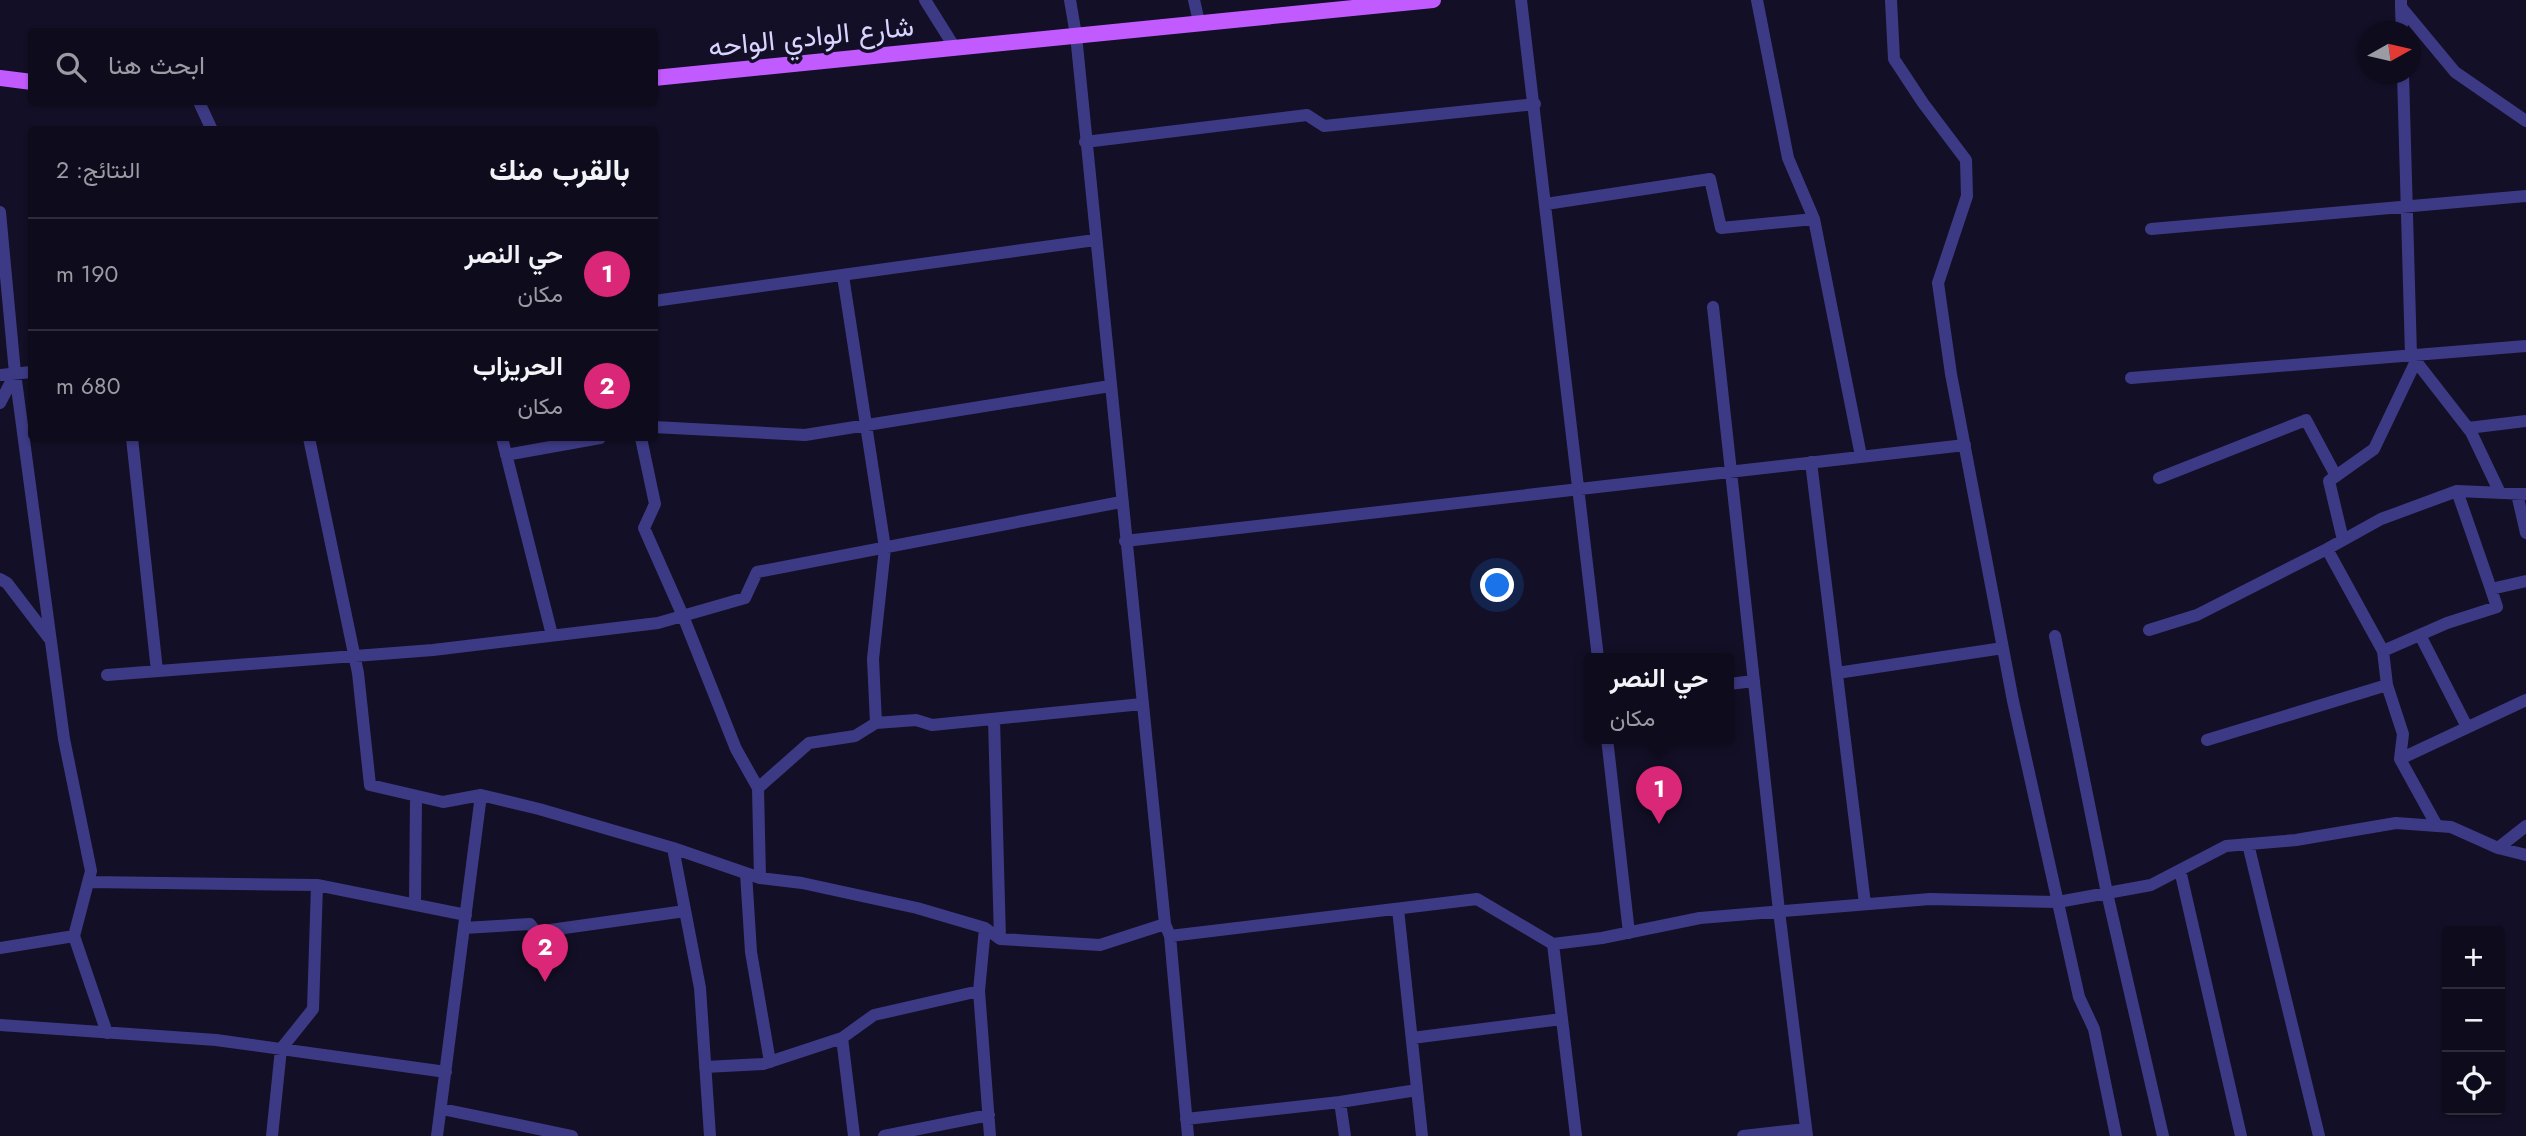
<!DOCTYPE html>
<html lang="ar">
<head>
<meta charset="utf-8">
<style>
  body { margin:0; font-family:Jost,Vazirmatn,sans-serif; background:#171425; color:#f1f3f6; direction:rtl }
  .controls { position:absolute; right:21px; bottom:21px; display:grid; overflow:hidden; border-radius:7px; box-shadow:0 2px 5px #0004 }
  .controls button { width:63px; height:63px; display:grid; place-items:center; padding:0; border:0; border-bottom:2px solid #2e2b3b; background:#0e0b1c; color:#f1f3f6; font:35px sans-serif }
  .compass { position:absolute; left:2358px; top:21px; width:63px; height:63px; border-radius:50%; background:#0e0b1c; box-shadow:0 2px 5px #0004; rotate:82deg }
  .you { position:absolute; left:1498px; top:586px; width:24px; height:24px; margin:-18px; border:5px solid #fff; border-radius:50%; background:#1a73e8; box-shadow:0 0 0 10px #1a73e833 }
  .badge { display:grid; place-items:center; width:46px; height:46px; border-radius:50%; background:#db2777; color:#fff; font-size:23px; font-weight:700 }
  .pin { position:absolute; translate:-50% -58px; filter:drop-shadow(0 2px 4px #0008) }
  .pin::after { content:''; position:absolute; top:37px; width:24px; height:21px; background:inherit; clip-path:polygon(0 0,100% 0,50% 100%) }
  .popup { position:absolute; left:1584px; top:653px; width:150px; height:91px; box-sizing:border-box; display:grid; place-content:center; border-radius:7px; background:#0e0b1c; filter:drop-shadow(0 2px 5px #0005); font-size:23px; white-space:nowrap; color:#9b9ba3 }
  .popup b { font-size:26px; color:#f1f3f6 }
  .popup::after { content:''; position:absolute; left:50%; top:100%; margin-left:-14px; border:14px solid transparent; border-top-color:#0e0b1c }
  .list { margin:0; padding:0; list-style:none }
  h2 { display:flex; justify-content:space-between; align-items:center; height:91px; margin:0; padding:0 28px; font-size:30px }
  h2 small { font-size:23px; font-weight:400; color:#9b9ba3 }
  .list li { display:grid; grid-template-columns:46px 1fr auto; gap:21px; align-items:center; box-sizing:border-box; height:112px; padding:0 28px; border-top:2px solid #2e2b3b }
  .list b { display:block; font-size:26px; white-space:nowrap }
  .list p { margin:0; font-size:23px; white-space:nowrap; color:#9b9ba3 }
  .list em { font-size:23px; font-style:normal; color:#9b9ba3 }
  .icon { flex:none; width:38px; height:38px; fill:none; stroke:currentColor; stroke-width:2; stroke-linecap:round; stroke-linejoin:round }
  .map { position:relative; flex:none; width:2526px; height:1136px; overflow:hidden; direction:ltr }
  .search { position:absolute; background:#0e0b1c; box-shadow:0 2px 5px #0004; left:28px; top:28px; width:630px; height:77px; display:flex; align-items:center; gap:18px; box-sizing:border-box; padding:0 24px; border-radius:7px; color:#9b9ba3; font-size:26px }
  .panel { position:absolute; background:#0e0b1c; box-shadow:0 2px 5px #0004; left:28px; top:126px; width:630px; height:315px; border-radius:7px; direction:rtl }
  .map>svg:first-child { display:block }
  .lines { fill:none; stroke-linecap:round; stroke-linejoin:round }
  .minor { stroke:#3d3a85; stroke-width:12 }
  .major { stroke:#c25bff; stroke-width:16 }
  .labels { text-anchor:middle; stroke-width:7; stroke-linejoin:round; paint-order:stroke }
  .street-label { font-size:28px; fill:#d9d4ff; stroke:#130f26 }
</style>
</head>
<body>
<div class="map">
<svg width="2526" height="1136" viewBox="0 0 2526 1136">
  <rect width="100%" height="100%" fill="#130f26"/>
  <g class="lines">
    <path class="minor" d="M925,0L955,48
      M1070,0L1076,35L1165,924L1170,936L1188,1136
      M1194,0L1199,22
      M1521,0L1598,658
      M1757,0L1788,158L1814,219L1861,456
      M1891,0L1894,59L1923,103L1966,160L1967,196L1938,283L1951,374L2013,701L2079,997L2094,1029L2116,1136
      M2401,0V7L2455,72L2526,121
      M2401,7L2402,32
      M2403,74L2411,355L2471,432L2500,493
      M199,102L212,130
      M1085,142L1307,115L1324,126L1535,104
      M1546,204L1710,179L1721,228L1814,219
      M0,212L15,373L64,739L91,871L74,936L107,1033
      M2151,229L2526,196
      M843,276L885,548L873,659L876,723L916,720L932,725L1142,704
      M654,301L1095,240
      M1713,307L1779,911L1807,1136
      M0,375L32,372
      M2131,378L2526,346
      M0,403L15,374
      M654,427L805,435L1110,386
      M2468,428L2526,421
      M132,438L157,671
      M309,438L358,673L370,785L443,802L481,795L539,809L673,848L760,878L802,883L917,908L985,928L1000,939L1100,945L1165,924
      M502,438L552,635
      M641,438L655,504L644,528L683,616L736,749L758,788L760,878
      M506,455L600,438
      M1811,462L1865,904
      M2159,478L2306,420L2336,476
      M2457,491L2491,589L2526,581
      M2517,494L2526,533
      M2343,540L2329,481L2374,449L2416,361
      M1125,541L1965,445
      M2327,549L2383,651L2387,685L2403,734L2400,759L2437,826
      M0,579L7,583L49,638
      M2149,630L2197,615L2327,549L2381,519L2457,491L2526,494
      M2420,635L2467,727
      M2055,636L2107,893L2163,1136
      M2383,651L2447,623L2497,607L2491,589
      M1837,673L2003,648
      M107,675L433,650L658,623L745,598L757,572L1121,502
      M1729,684L1754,681
      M994,719L1000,939
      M1607,738L1629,933
      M2207,740L2387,685
      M2400,759L2526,700
      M758,788L809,743L855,736L876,723
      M2248,844L2319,1136
      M673,848L700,988L710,1136
      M2498,848L2526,855
      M2180,870L2241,1136
      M746,873L751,952L770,1062
      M88,882L317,885L466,915
      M415,905L416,796
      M1398,909L1422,1136
      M464,928L530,924L536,932L685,911
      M985,928L979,991L990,1136
      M1170,936L1477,899L1553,944L1602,938L1700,918L1930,899L2058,902L2151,885L2226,846L2296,840L2396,823L2451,827L2498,848L2526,826
      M1553,944L1576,1136
      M0,948L74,936
      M0,1025L216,1040L446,1072
      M1412,1038L1562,1019
      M705,1067L763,1064L842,1038
      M1340,1102L1345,1136
      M442,1109L572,1136
      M1186,1119L1340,1102L1417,1090
      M272,1136L281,1049L313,1009L317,885
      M437,1136L481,795
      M854,1136L842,1038L874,1015L979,991
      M884,1136L989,1115
      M1743,1136L1806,1129"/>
    <path class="major" d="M0,78L32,82
      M654,78L1433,0"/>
  </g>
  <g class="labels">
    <g class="street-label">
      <text transform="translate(811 36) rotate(-6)" y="10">شارع الوادي الواحه</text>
    </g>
  </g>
</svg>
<div class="controls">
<button>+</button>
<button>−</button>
<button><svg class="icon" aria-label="locate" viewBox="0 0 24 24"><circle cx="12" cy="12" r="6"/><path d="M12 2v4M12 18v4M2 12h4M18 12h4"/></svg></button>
</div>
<svg class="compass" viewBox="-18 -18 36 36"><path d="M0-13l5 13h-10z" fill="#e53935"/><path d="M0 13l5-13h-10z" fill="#9b9ba3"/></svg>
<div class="you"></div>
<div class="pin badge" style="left:1659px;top:824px">1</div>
<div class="popup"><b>حي النصر</b>مكان</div>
<div class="pin badge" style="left:545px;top:982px">2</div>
<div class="search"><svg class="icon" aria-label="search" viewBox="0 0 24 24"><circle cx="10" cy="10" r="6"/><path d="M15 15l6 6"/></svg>ابحث هنا</div>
<section class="panel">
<h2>بالقرب منك<small>النتائج: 2</small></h2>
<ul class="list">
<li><span class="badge">1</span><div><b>حي النصر</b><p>مكان</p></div><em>190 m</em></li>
<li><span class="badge">2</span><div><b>الحريزاب</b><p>مكان</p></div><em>680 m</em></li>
</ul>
</section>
</div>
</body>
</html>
